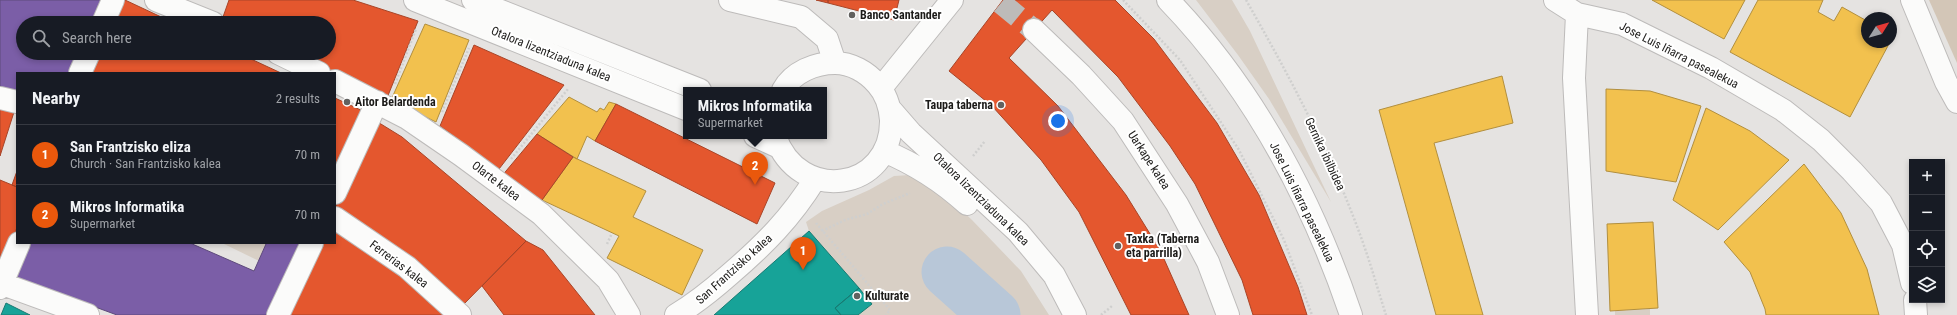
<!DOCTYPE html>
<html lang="en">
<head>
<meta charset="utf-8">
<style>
  body { margin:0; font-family:"Roboto Condensed",sans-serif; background:#242831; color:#f1f3f6 }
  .controls { position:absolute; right:12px; bottom:12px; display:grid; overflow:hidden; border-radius:0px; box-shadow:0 2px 6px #0003 }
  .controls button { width:36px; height:36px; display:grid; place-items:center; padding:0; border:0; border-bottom:1px solid #363941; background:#171b24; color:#f1f3f6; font:20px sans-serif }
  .compass { position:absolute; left:1861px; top:12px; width:36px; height:36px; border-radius:50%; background:#171b24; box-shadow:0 2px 6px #0003; rotate:53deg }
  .you { position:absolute; left:1058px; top:121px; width:14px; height:14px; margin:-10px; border:3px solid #fff; border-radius:50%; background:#1a73e8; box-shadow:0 0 0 6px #1a73e833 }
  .badge { display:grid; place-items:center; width:26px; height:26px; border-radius:50%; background:#ea580c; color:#fff; font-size:13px; font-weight:700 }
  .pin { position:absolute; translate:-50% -33px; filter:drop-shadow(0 1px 2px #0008) }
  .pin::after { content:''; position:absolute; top:21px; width:14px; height:12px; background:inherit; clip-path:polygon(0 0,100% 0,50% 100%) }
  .popup { position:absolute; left:683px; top:87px; width:144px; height:52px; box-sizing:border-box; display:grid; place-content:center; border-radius:0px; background:#171b24; filter:drop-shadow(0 1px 3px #0005); font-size:13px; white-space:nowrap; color:#9ea1a6 }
  .popup b { font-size:15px; color:#f1f3f6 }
  .popup::after { content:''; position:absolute; left:50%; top:100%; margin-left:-8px; border:8px solid transparent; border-top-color:#171b24 }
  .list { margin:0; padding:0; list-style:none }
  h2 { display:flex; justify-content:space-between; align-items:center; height:52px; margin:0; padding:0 16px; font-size:17px }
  h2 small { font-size:13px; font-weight:400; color:#9ea1a6 }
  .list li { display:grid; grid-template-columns:26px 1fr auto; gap:12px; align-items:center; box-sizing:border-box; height:60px; padding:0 16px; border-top:1px solid #363941 }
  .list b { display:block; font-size:15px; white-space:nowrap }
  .list p { margin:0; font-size:13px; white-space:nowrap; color:#9ea1a6 }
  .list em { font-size:13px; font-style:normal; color:#9ea1a6 }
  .icon { flex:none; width:22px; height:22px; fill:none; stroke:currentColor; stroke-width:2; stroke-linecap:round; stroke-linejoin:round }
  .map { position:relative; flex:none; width:1957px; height:315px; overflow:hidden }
  .search { position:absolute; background:#171b24; box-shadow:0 2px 6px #0003; left:16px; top:16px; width:320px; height:44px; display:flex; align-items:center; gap:10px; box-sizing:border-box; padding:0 14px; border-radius:22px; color:#9ea1a6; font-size:15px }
  .panel { position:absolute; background:#171b24; box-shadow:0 2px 6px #0003; left:16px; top:72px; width:320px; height:172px; border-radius:0px }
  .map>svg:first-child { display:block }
  .green { fill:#d8cfc5 }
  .forest { fill:#d3c6b7 }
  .homes { fill:#f2c14e; stroke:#b28f3e }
  .shops { fill:#e4572e; stroke:#a84528 }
  .offices { fill:#7b5ea7; stroke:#5e4a7c }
  .public { fill:#17a398; stroke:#187a72 }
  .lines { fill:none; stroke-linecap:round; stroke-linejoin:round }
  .river { stroke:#b8c7d8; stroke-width:51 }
  .street-tunnel { stroke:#bdbbb9; stroke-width:22; stroke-dasharray:22 11; stroke-linecap:butt }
  .street-casing { stroke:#bdbbba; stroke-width:24 }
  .path { stroke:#cfcfce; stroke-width:2.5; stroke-dasharray:2 2; stroke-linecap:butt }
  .street { stroke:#fbfbfa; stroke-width:22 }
  .poi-dot { fill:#62615f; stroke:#fff; stroke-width:1.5 }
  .labels { text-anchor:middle; stroke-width:4; stroke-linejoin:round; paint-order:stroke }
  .poi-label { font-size:12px; font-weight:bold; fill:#1c1b19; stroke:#fff; text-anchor:start }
  .street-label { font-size:12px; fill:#1c1b19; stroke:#fff }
</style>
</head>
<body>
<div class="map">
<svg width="1957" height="315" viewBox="0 0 1957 315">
  <rect width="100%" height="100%" fill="#e5e3e1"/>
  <path class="green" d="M1196,0H1232L1250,31L1331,202L1269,99L1238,55Z
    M910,175L935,185L972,220L1021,271L1049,315H858L872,304L809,231L806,222L822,211L869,190L894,176Z
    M222,243H264L266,244L259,261Z
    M1650,309V315H1615V311Z"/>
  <path class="forest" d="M1929,0H1957V63Z"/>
  <path class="homes" d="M1652,0H1745L1724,39Z
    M1758,0H1823L1818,12L1834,21L1842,7L1867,21V42H1890L1850,117L1730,52Z
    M425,24L469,40L436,122L391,100Z
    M1502,76L1513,123L1434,143L1483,315H1436L1379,110Z
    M1606,89L1650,91L1701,106L1676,182L1606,171Z
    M569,97L597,112L600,108L604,110L609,102L616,104L595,141L587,136L577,159L537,134Z
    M1706,108L1750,131L1789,160L1718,230L1673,200Z
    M573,157L646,191L633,217L703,250L682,295L607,258L619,236L542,200Z
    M1804,164L1841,213L1867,269L1879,315H1766L1765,309L1750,272L1724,242Z
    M1653,222L1658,308L1610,311L1607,224Z"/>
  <path class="shops" d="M122,0H125L174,23H111Z
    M229,0H353L418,21L387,98L296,53H329V23H234L223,17Z
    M816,0H828V3Z
    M828,0H899L894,20L828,3Z
    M1003,0H1115L1154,39L1217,123L1259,195L1298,287L1307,315H1253L1242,280L1195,184L1170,146L1118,77L1052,10L1009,58L1058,106L1126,195L1160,250L1189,315H1131L1079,212L1041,160L992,106L949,71Z
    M474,45L564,85L499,169L440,126Z
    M97,53H238L281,73H87Z
    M335,98L367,113L335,180Z
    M616,104L775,183L757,224L595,141Z
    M0,109L14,112L0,156Z
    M376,121L402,137L526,241L462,306L335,208Z
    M537,134L573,157L542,200H532L501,177Z
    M17,171V187L12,185Z
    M0,180L17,187V227L2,274L0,273Z
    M335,231L357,242L430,299L447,315H285L321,243H335Z
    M526,241L543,250L595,315H504L482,286Z"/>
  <path class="offices" d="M0,0H108L98,23H23V53H85L76,73H17V94L0,90Z
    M22,243H190L254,271L266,244L264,243H304L272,315H117L11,276Z"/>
  <path class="public" d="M809,231L859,288L835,308L841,315H714Z
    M859,288L872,304L858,315H841L835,308Z
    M6,303L30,315H1Z"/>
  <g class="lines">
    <path class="river" d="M947,272L995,315"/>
    <path class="street-tunnel" d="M1001,3L1034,30"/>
    <g class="street-casing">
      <path id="street" d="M156,0L213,23
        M415,0L686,109
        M473,0L700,90
        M730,0L801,17L827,39L835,63
        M1168,0C1253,88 1312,200 1351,315
        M1555,0L1577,14
        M1912,0L1946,82L1957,102
        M103,23L113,0
        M1034,30L1081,75L1123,121L1177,204L1208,262L1228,315
        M278,53L319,73
        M80,73L89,53
        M335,81L407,118L461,155L541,214L608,280L629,315
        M881,88L952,0
        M0,98L17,102
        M891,110L911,133L1018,232L1054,275L1075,315
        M755,136L779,147
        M775,136C799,205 892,191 891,120C890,106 886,94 877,84C867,72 851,63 835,63C815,63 793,72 783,90
        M884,151C915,164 942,181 967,204
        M335,193L377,102
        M335,218L407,267L460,315
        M0,283L88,315
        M0,288L19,243
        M1915,300L1916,315
        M278,315L312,243
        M676,315C696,303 712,290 729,275C764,245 791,218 815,179
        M1587,315L1574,78L1577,14L1622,24L1711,68L1783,110L1821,140L1852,171L1881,203L1903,245L1912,283"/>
    </g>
    <path class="path" d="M1123,0L1180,60L1239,150L1284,240L1312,315
      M1246,0C1290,77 1332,156 1362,240C1371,265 1378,290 1386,315
      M395,84L416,29
      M442,112L469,48
      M973,156L985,141
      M511,159L568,89
      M816,223L890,310L886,315
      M822,231L845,220L867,214L883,204L910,193
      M607,244L612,233
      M1101,315L1112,306"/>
    <use href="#street" class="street"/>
  </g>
  <g class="poi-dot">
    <circle cx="852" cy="15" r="4"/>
    <circle cx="347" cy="102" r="4"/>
    <circle cx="1001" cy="105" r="4"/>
    <circle cx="1118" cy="246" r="4"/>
    <circle cx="857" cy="296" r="4"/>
  </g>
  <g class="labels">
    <g class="poi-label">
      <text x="860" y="19">Banco Santander</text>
      <text x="355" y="106">Aitor Belardenda</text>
      <text x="993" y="109" text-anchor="end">Taupa taberna</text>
      <text x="1126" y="243">Taxka (Taberna<tspan x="1126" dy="14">eta parrilla)</tspan></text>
      <text x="865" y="300">Kulturate</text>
    </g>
    <g class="street-label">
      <text transform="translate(551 54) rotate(22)" y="4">Otalora lizentziaduna kalea</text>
      <text transform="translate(1679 55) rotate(27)" y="4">Jose Luis Iñarra pasealekua</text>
      <text transform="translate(1325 154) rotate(65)" y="4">Gernika ibilbidea</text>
      <text transform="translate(1149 160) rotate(57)" y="4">Uarkape kalea</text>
      <text transform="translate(496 181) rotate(37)" y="4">Olarte kalea</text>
      <text transform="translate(981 199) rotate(44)" y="4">Otalora lizentziaduna kalea</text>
      <text transform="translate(1302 202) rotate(64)" y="4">Jose Luis Iñarra pasealekua</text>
      <text transform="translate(399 264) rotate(37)" y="4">Ferrerias kalea</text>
      <text transform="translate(734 269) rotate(-42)" y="4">San Frantzisko kalea</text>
    </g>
  </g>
</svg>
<div class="controls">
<button>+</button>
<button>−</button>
<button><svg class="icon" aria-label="locate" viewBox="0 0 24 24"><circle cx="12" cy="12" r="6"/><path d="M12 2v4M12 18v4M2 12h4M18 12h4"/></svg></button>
<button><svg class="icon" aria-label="layers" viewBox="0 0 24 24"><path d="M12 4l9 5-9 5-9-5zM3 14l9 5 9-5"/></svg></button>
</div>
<svg class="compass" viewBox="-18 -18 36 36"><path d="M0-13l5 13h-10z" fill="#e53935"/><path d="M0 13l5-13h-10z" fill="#9ea1a6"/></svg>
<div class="you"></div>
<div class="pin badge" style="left:803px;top:270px">1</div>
<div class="pin badge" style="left:755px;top:185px">2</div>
<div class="popup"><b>Mikros Informatika</b>Supermarket</div>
<div class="search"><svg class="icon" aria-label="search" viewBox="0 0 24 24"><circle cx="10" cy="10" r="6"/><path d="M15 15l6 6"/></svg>Search here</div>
<section class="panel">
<h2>Nearby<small>2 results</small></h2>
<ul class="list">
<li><span class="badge">1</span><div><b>San Frantzisko eliza</b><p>Church · San Frantzisko kalea</p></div><em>70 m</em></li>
<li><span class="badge">2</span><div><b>Mikros Informatika</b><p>Supermarket</p></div><em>70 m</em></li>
</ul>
</section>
</div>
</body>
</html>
